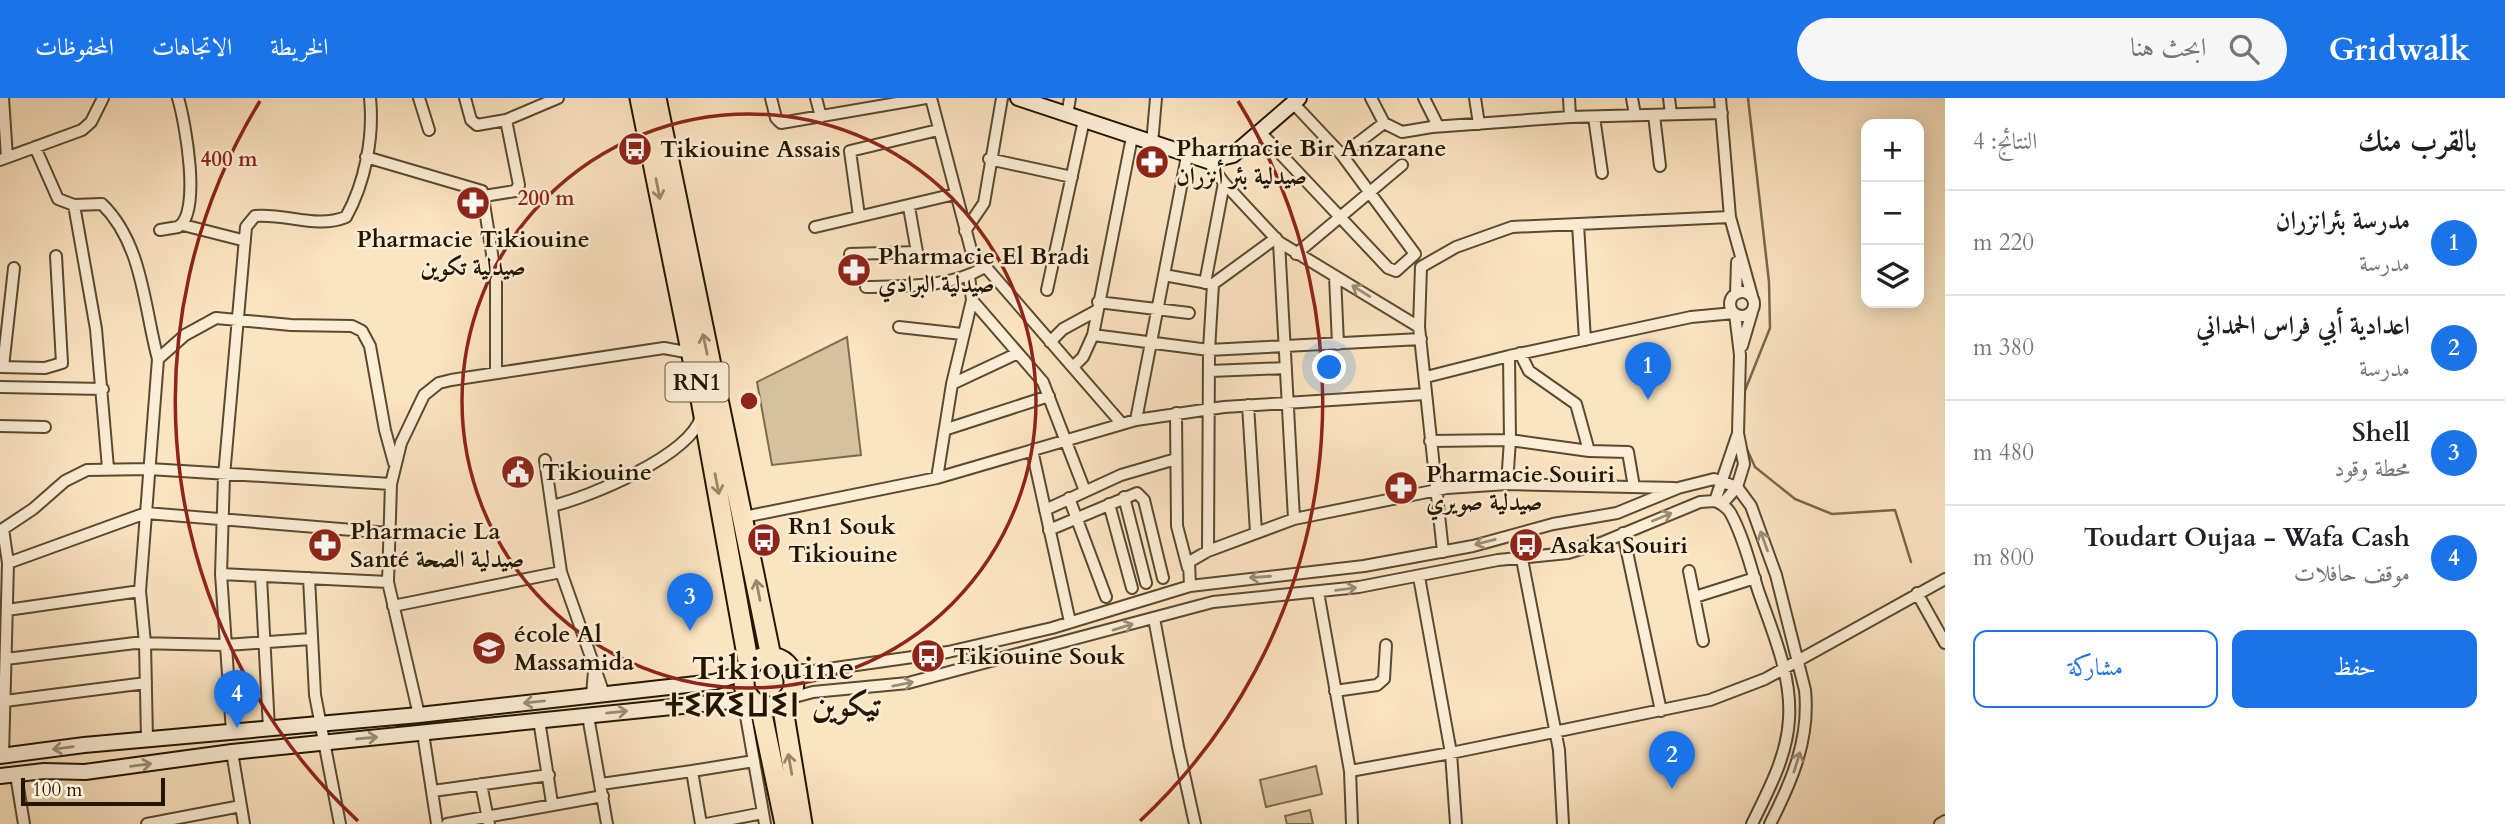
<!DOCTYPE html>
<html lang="ar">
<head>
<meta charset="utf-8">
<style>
  body { margin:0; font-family:Cardo,Amiri,"Noto Sans Tifinagh",serif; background:#f6f6f6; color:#202124; direction:rtl }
  .controls { position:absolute; right:21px; top:21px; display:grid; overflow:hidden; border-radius:14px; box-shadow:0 4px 18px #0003 }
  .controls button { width:63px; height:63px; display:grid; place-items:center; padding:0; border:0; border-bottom:2px solid #e0e0e0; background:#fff; color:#202124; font:35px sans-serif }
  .scale { position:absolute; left:21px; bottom:18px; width:144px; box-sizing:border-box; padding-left:7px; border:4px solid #241500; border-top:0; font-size:19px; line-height:24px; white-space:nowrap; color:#241500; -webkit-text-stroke:5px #fcedd6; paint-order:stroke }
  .you { position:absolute; left:1330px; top:270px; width:24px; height:24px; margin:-18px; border:5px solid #fff; border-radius:50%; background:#1a73e8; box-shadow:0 0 0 10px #1a73e833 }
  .badge { display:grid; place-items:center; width:46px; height:46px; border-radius:50%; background:#1a73e8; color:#fff; font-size:23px; font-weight:700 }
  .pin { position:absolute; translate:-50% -58px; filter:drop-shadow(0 2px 4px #0008) }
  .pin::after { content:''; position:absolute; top:37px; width:24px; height:21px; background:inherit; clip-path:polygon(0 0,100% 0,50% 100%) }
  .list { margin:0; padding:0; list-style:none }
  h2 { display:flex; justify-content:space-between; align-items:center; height:91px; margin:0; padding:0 28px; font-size:30px }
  h2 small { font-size:23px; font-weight:400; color:#757577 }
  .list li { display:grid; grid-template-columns:46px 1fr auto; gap:21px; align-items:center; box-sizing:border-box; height:105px; padding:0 28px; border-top:2px solid #e0e0e0 }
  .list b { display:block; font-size:26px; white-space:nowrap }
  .list p { margin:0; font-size:23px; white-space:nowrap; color:#757577 }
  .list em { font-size:23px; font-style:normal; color:#757577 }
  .actions { display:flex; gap:14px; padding:21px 28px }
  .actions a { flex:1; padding:16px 0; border:2px solid #1a73e8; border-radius:14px; text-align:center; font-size:24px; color:#1a73e8 }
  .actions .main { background:#1a73e8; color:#fff }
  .icon { flex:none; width:38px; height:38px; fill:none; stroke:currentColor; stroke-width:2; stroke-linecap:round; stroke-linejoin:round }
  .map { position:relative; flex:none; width:1945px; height:726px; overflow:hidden; direction:ltr }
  header { display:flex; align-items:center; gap:42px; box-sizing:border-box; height:98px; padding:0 35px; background:#1a73e8; color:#fff }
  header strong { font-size:33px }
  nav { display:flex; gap:38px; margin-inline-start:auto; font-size:24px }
  .search { width:490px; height:63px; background:#f6f6f6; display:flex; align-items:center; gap:18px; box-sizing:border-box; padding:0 24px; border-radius:38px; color:#757577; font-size:26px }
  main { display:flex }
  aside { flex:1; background:#fff }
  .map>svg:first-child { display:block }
  .green { fill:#d6c19f; stroke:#7d6b50; stroke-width:2 }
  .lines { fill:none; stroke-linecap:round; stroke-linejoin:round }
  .stream { stroke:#79674c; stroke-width:2.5 }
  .street-casing { stroke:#5a4930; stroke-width:14 }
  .secondary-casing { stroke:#241500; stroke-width:18 }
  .highway-casing { stroke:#241500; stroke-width:23 }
  .street { stroke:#fcedd6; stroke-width:10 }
  .secondary { stroke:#fcedd6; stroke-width:14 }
  .highway { stroke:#fbe4c0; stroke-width:19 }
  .oneway { stroke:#9a876a }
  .oneway2 { stroke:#9b8c76 }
  .ring { fill:none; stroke:#8f2418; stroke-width:3.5 }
  .labels { text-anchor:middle; stroke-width:5; stroke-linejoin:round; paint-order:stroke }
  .shield { fill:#fcedd6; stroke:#655640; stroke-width:2 }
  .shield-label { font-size:23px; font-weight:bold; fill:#241500 }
  .poi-label { font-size:24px; font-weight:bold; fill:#241500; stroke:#fcedd6; text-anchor:start }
  .district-label { font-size:32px; font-weight:bold; letter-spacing:2px; fill:#241500; stroke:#fcedd6 }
  .centre { fill:#8f2418; stroke:#fcedd6; stroke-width:3.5 }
  .ring-label { font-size:21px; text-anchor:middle; font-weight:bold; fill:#8f2418; stroke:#fcedd6; stroke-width:5; stroke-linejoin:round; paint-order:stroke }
</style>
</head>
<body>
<header>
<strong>Gridwalk</strong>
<div class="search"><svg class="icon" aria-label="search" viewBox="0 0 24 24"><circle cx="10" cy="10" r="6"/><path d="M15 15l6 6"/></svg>ابحث هنا</div>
<nav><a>الخريطة</a><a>الاتجاهات</a><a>المحفوظات</a></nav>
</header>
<main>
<aside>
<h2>بالقرب منك<small>النتائج: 4</small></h2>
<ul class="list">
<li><span class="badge">1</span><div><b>مدرسة بئرانزران</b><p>مدرسة</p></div><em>220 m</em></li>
<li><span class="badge">2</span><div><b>اعدادية أبي فراس الحمداني</b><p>مدرسة</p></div><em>380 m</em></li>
<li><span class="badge">3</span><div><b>Shell</b><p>محطة وقود</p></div><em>480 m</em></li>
<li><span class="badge">4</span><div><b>Toudart Oujaa - Wafa Cash</b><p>موقف حافلات</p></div><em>800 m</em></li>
</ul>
<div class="actions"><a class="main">حفظ</a><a>مشاركة</a></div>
</aside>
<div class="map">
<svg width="1945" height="726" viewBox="0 0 1945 726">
  <rect width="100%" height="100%" fill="#fbe4c0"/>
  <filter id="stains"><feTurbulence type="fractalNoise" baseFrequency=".00286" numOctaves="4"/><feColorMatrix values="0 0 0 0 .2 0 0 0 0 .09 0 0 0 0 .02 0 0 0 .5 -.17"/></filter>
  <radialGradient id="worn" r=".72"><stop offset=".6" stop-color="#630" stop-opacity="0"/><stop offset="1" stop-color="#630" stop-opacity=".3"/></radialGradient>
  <path class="green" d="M847,239L861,357L772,367L757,284Z
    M1316,668L1322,696L1266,709L1260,682Z
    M1310,712L1313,726H1287L1285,718Z"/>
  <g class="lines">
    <path class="stream" d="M1744,295L1770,230L1769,184L1748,0
      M1746,349L1755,369L1795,401L1832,416L1895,412L1911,464"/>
    <g class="street-casing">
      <path id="street" d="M3,0L7,59
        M370,0C374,39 365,85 346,119C316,131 286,115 255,118L246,129L224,378L221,476L388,484
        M419,0L429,32
        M465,0L471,22L477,27L506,22L558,0
        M771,0L776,20L781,25L926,0
        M816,0L821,19
        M931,0L971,152L1122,326
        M1371,0L1384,25L1402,34L1432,29L1570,19L1722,15
        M1424,0L1438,28
        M1475,0L1479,26
        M1569,0L1570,19
        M1632,0L1635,17
        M1669,0L1671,16
        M1720,0L1730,119L1752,198
        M1067,17L1070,0
        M1654,17L1660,68
        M1594,19L1602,75
        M1260,34L1388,170L1396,173L1415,156L1342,57L1293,5
        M1152,46L1156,0
        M35,49L58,101L74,107L102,106C143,146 144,210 158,261
        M1342,57L1384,25
        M366,59L482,93L496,181V275
        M989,61L1072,79
        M0,62L82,32L91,24L103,0
        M1208,63L1224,85L1279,144L1419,229
        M484,98L515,93L519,87L506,22
        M74,107L96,231L108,370
        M859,118L850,53L938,32
        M1578,126L1585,242
        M183,127L242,142
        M815,129L955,96
        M160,132L178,129C202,116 185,23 178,0
        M965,133L984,105L1002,0
        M1279,144L1294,421
        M850,156L917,154L909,109
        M1296,156L1402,67
        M1164,177L1213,186L1276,140
        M1335,178L1338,246
        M1205,185L1224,85
        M866,189C904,188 949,190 983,170
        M1047,192L1084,22
        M1730 206a12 12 0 1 1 24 0a12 12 0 1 1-24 0Z
        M1736,196L1737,164
        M972,202L1043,284L1085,393
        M1098,204L1189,215
        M899,229L962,236
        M1093,237L1209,252L1421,241
        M1050,244L1063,231L1096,213
        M1742,248L1752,214
        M1520,255L1529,273L1576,306L1589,353
        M0,269L45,270L62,265L56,158
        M3,269L14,170
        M1073,269L1083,259L1093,237L1132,39
        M1210,273L1286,270
        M1426,279L1509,258L1691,219L1734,215
        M952,286L1016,256
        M0,289L103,291
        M1248,307L1256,434
        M1176,315L1177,428L1188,470
        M1136,322L1187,58
        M0,328L45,329
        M947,331L1049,298
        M1430,343L1510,342L1589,353L1628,354L1634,389
        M1032,352L1070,524
        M545,362L561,474L604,596
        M937,380L952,286L972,202L969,178
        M1507,386L1510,342L1509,258
        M1124,399L1146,485
        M1069,400L1106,499
        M1715,403L1737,338
        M1109,406L1132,490
        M1722,406L1737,389L1744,366L1738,335L1740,257L1735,216
        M552,408C590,399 689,358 701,319
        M1045,412L1121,377L1176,361
        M744,419L937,380L1136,322L1224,309L1425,296
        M1049,432L1137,395L1144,402L1163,480
        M0,433L33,411L65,383L87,372L149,371L391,386
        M1623,435L1661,613
        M1208,453L1209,252L1213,186
        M1443,454L1419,229L1421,169L1456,149L1512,129L1730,119
        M1522,461L1559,652L1563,726
        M8,465L146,415L389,435
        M1689,473L1703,543
        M221,476L232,634
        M261,479L269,631
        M1419,479L1451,655L1456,726
        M309,480L315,597L340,726
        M1190,488L1189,464L1208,453L1294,421L1447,390L1507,386L1674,390
        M1318,494L1350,673L1352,726
        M1917,495L1945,545
        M1695,499L1755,480
        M393,508L561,474
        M7,512L140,493
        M1154,520L1178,649L1195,726
        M6,561L135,545L226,547L311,541
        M791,571L814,573L948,554L1052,530L1190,488L1364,468L1473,448L1553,426L1617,415L1678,390L1714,381L1737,389L1751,408L1776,477L1805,592C1810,641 1792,683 1770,726
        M1335,593L1377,587L1384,581L1386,547
        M592,597L594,573
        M743,601L765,726
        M787,601L813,594L908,585L1213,504L1359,489L1498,462L1568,455L1601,445L1700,404L1715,403C1722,406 1728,410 1731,416C1744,440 1750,467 1758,492C1772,533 1792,577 1789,621C1787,659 1768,693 1752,726
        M5,603L146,585
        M419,617L388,484L391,386L401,345L424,297L439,285L451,282L664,250L691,255
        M588,618L607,726
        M539,622L552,705
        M423,635L437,726
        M147,641L145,545L140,493L158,261L185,237L216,220L291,227L352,228L362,233L370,248L385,332L394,365
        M232,654L244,726
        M3,658L8,465L3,431
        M692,673L754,663
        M1350,673L1451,655L1710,602L1765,581L1945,481
        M16,677L24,726
        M481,686L489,726
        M601,686L692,673L701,726
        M433,693L549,677
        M147,726L241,708
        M447,726L603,698
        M706,726L763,715
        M1940,726L1945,723"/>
    </g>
    <g class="secondary-casing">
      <path id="secondary" d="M1018,0L1208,63L1233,57L1299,0
        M0,658L84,647L419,617L714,584L746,574
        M0,678L44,673L85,674L232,654L751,601"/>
    </g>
    <g class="highway-casing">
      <path id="highway" d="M640,0L702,307L749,568
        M656,0L771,559
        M744 584a25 25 0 1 1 50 0a25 25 0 1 1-50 0Z
        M782,605L802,726
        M760,607L785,726"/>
    </g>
    <use href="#street" class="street"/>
    <use href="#secondary" class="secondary"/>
    <use href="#highway" class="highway"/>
  </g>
  <defs><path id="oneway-shaft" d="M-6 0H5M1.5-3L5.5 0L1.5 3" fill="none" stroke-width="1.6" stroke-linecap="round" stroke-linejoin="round" transform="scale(1.75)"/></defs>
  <g class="oneway">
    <use href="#oneway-shaft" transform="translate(658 91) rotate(79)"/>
    <use href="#oneway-shaft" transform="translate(705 246) rotate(-102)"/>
    <use href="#oneway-shaft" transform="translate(717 386) rotate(79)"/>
    <use href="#oneway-shaft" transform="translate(758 492) rotate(-101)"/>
    <use href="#oneway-shaft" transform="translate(790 666) rotate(-100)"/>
  </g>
  <g class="oneway2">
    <use href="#oneway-shaft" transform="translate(1361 193) rotate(-148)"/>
    <use href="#oneway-shaft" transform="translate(1662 419) rotate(-22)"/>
    <use href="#oneway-shaft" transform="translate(1764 443) rotate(-110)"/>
    <use href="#oneway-shaft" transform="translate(1485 444) rotate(165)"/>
    <use href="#oneway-shaft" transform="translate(1260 479) rotate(176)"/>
    <use href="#oneway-shaft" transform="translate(1346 491) rotate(-8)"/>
    <use href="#oneway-shaft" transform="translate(1123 529) rotate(-17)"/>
    <use href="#oneway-shaft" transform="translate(903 586) rotate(-11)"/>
    <use href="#oneway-shaft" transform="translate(534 604) rotate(174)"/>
    <use href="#oneway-shaft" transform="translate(617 614) rotate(-6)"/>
    <use href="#oneway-shaft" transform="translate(367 640) rotate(-5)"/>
    <use href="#oneway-shaft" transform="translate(63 650) rotate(172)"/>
    <use href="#oneway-shaft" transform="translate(1797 664) rotate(-73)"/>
    <use href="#oneway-shaft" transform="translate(141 667) rotate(-8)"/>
  </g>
  <g class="ring">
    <circle cx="749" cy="303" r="287"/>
    <path d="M358 723A574 574 0 0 1 260 3M1238 3A574 574 0 0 1 1140 723"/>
  </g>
  <defs>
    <g id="bus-disc" transform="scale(1.75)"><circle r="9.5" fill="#8f2418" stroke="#fcedd6"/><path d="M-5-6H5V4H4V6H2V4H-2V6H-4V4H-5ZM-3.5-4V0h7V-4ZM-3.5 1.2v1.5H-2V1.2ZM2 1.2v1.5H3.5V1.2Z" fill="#fff"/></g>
    <g id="pharmacy-disc" transform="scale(1.75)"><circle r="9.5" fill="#8f2418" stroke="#fcedd6"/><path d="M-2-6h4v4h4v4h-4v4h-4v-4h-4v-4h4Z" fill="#fff"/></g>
    <g id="civic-disc" transform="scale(1.75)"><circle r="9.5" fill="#8f2418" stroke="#fcedd6"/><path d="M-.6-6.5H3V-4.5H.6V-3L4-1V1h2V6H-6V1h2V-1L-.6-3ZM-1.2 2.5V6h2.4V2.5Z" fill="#fff"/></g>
    <g id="school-disc" transform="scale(1.75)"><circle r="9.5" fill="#8f2418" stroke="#fcedd6"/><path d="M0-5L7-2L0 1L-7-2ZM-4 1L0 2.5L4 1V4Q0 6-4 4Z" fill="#fff"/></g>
  </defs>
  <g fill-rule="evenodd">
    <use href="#bus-disc" x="635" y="51"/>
    <use href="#pharmacy-disc" x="1152" y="64"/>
    <use href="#pharmacy-disc" x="473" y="105"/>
    <use href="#pharmacy-disc" x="854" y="172"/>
    <use href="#civic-disc" x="518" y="374"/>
    <use href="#pharmacy-disc" x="1401" y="390"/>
    <use href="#bus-disc" x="764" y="442"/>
    <use href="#pharmacy-disc" x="325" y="447"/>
    <use href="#bus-disc" x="1526" y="447"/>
    <use href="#school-disc" x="489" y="550"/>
    <use href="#bus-disc" x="928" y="558"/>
  </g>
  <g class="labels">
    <rect class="shield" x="665.5" y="264.5" width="63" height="39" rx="5"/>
    <g class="shield-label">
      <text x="697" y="292">RN1</text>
    </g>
    <g class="poi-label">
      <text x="1176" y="58">Pharmacie Bir Anzarane<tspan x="1176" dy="28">صيدلية بئر أنزران</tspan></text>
      <text x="660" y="59">Tikiouine Assais</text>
      <text x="473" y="149" text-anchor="middle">Pharmacie Tikiouine<tspan x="473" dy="28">صيدلية تكوين</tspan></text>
      <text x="878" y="166">Pharmacie El Bradi<tspan x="878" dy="28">صيدلية البرادي</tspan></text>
      <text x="542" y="382">Tikiouine</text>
      <text x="1426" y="384">Pharmacie Souiri<tspan x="1426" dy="28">صيدلية صويري</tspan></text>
      <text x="788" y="436">Rn1 Souk<tspan x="788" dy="28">Tikiouine</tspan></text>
      <text x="350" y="441">Pharmacie La<tspan x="350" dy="28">Santé صيدلية الصحة</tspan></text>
      <text x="1550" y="455">Asaka Souiri</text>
      <text x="514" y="544">école Al<tspan x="514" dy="28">Massamida</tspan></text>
      <text x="953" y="566">Tikiouine Souk</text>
    </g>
    <g class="district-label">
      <text x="774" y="581">Tikiouine<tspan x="774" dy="37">ⵜⵉⴽⵉⵡⵉⵏ تيكوين</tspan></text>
    </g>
  </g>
  <circle cx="749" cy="303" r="10" class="centre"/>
  <g class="ring-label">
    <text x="229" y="68">400 m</text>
    <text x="546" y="107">200 m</text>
  </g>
  <rect width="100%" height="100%" filter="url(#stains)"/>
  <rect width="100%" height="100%" fill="url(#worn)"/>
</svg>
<div class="controls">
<button>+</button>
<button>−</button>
<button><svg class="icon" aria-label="layers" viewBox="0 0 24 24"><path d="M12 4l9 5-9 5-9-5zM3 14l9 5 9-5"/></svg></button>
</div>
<div class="scale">100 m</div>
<div class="you"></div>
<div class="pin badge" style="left:1648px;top:302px">1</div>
<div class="pin badge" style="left:1672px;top:691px">2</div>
<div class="pin badge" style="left:690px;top:533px">3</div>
<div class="pin badge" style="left:237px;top:630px">4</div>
</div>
</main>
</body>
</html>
